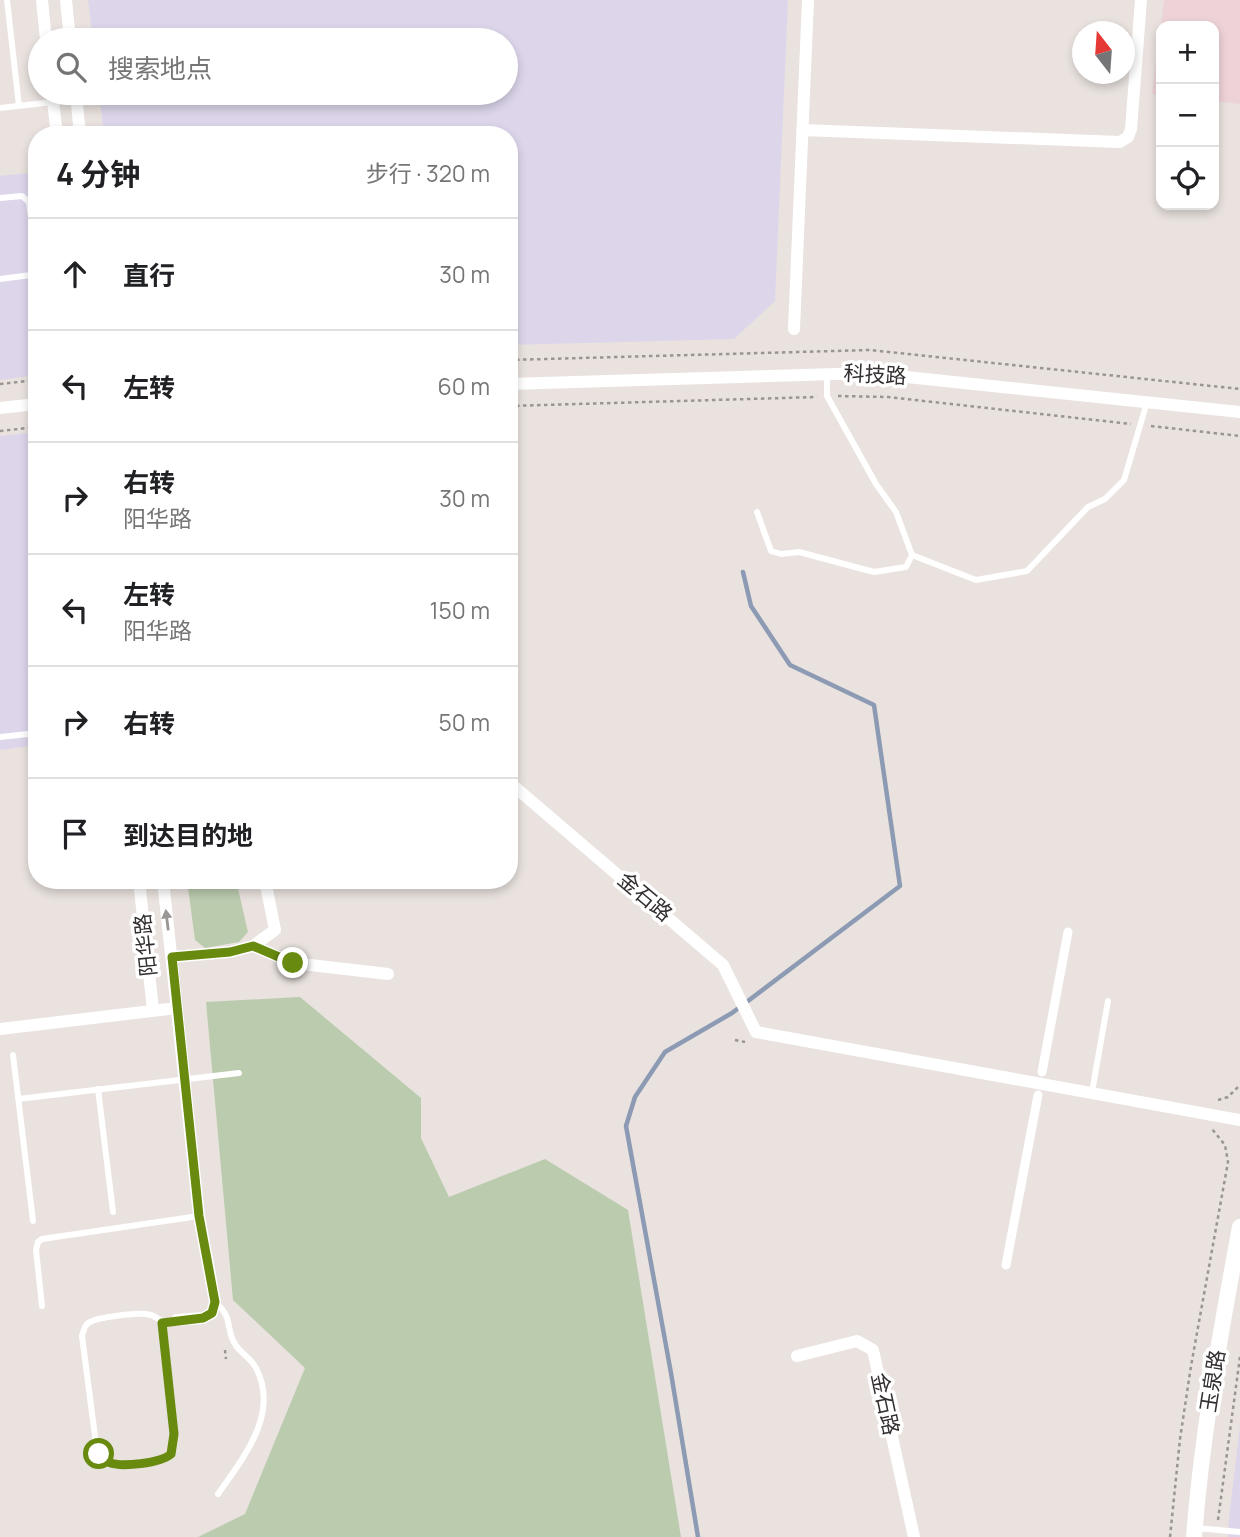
<!DOCTYPE html>
<html lang="zh">
<head>
<meta charset="utf-8">
<style>
  body { margin:0; font-family:Manrope,"Noto Sans SC",sans-serif; background:#f6f6f6; color:#202124 }
  .controls { position:absolute; right:21px; top:21px; display:grid; overflow:hidden; border-radius:14px; box-shadow:0 4px 10px #0003 }
  .controls button { width:63px; height:63px; display:grid; place-items:center; padding:0; border:0; border-bottom:2px solid #e0e0e0; background:#fff; color:#202124; font:35px sans-serif }
  .compass { position:absolute; left:1072px; top:21px; width:63px; height:63px; border-radius:50%; background:#fff; box-shadow:0 4px 10px #0003; rotate:343deg }
  .stop { position:absolute; width:21px; height:21px; margin:-16px; border:5px solid #688a0e; border-radius:50%; background:#fff }
  .stop.end { background:#688a0e; border-color:#fff; box-shadow:0 2px 7px #0008 }
  .list { margin:0; padding:0; list-style:none }
  h2 { display:flex; justify-content:space-between; align-items:center; height:91px; margin:0; padding:0 28px; font-size:30px }
  h2 small { font-size:23px; font-weight:400; color:#757577 }
  .list li { display:grid; grid-template-columns:46px 1fr auto; gap:21px; align-items:center; box-sizing:border-box; height:112px; padding:0 28px; border-top:2px solid #e0e0e0 }
  .list b { display:block; font-size:26px; white-space:nowrap }
  .list p { margin:0; font-size:23px; white-space:nowrap; color:#757577 }
  .list em { font-size:23px; font-style:normal; color:#757577 }
  .icon { flex:none; width:38px; height:38px; fill:none; stroke:currentColor; stroke-width:2; stroke-linecap:round; stroke-linejoin:round }
  .map { position:relative; flex:none; width:1240px; height:1537px; overflow:hidden }
  .search { position:absolute; background:#fff; box-shadow:0 4px 10px #0003; left:28px; top:28px; width:490px; height:77px; display:flex; align-items:center; gap:18px; box-sizing:border-box; padding:0 24px; border-radius:38px; color:#757577; font-size:26px }
  .panel { position:absolute; background:#fff; box-shadow:0 4px 10px #0003; left:28px; top:126px; width:490px; height:763px; border-radius:28px }
  .map>svg:first-child { display:block }
  .industrial { fill:#ddd6eb }
  .education { fill:#edd2d7 }
  .green { fill:#bbcbae }
  .lines { fill:none; stroke-linecap:round; stroke-linejoin:round }
  .stream { stroke:#8c9ab3; stroke-width:4.5 }
  .path { stroke:#9a9592; stroke-width:2.5; stroke-dasharray:3.5 3.5; stroke-linecap:butt }
  .service { stroke:#fff; stroke-width:6 }
  .pedestrian { stroke:#fff; stroke-width:9 }
  .minor { stroke:#fff; stroke-width:12 }
  .tertiary { stroke:#fff; stroke-width:16 }
  .oneway { fill:#989796 }
  .route { stroke:#688a0e; stroke-width:9 }
  .labels { text-anchor:middle; stroke-width:7; stroke-linejoin:round; paint-order:stroke }
  .street-label { font-size:21px; fill:#322f2e; stroke:#fff }
</style>
</head>
<body>
<div class="map">
<svg width="1240" height="1537" viewBox="0 0 1240 1537">
  <rect width="100%" height="100%" fill="#e9e2df"/>
  <path class="industrial" d="M88,0H788L775,301L734,339L509,345V135H104L99,93H506V40H93Z
    M37,172V375L0,380V176Z
    M37,432V745L0,750V436Z
    M1240,1426V1537H1228L1229,1518Z"/>
  <path class="education" d="M1164,0H1240V104L1214,101V26H1161V95L1152,94Z"/>
  <path class="green" d="M187,880H236L248,932L239,942L205,948L195,940Z
    M300,997L421,1098V1138L449,1197L545,1159L628,1210L681,1537H198L245,1514L305,1368L233,1300L206,1002Z"/>
  <g class="lines">
    <path class="stream" d="M698,1537L671,1373L626,1126L635,1097L665,1052L732,1013L900,886L874,705L790,665L751,606L743,572"/>
    <path class="path" d="M37,52L40,81
      M509,360L870,350L1240,389
      M0,384L37,380
      M838,396L888,397L1131,424
      M509,406L817,397
      M1151,426L1240,436
      M0,431L37,427
      M735,1040L745,1042
      M1218,1100L1228,1097L1240,1085
      M225,1350L226,1359
      M1218,1520L1240,1357
      M1170,1537L1180,1439L1191,1366L1228,1162L1225,1145L1212,1129"/>
    <path class="service" d="M7,0L19,106
      M0,108L62,101
      M0,198L22,196L29,202L37,261
      M0,279L31,275L37,268
      M827,373V396L876,484L896,512L912,555L976,580L1027,571L1088,507L1105,499L1124,480L1147,402
      M757,512L771,551L781,554L799,552L874,572L906,567L912,555
      M0,737L37,733
      M13,1055L33,1221
      M98,1089L113,1212
      M1092,1092L1108,1001
      M18,1099L239,1073
      M215,1302C234,1318 225,1328 235,1344C240,1353 251,1358 256,1368C280,1414 243,1458 218,1494
      M42,1306L36,1250L38,1242L42,1239L199,1216
      M162,1323L174,1434L171,1454C161,1463 122,1468 109,1462C100,1458 98,1452 96,1444L82,1336C84,1330 84,1325 90,1322C99,1317 135,1313 146,1314C162,1316 154,1324 177,1320
      M1196,1528L1240,1532"/>
    <path class="pedestrian" d="M1042,1072L1068,932
      M1006,1265L1038,1095"/>
    <path class="minor" d="M42,0L46,40
      M66,0L70,40
      M52,93L57,135
      M76,93L80,135
      M802,130L1120,142L1128,137L1131,129L1141,0
      M794,329L808,0
      M509,384L869,373L1240,412
      M0,408L37,404
      M509,782L723,965L756,1032L1240,1120
      M139,880L153,1010
      M163,880L199,1216L215,1302L212,1313L203,1318L177,1320
      M253,946L293,963L388,974
      M172,957L230,952L253,946L275,930L265,880
      M0,1029L177,1008
      M797,1356L857,1341L873,1350L914,1537"/>
    <path class="tertiary" d="M1194,1537C1202,1433 1221,1330 1240,1227"/>
  </g>
  <defs><path id="oneway-solid" d="M-6-.8H1V-3.2L6.5 0L1 3.2V.8H-6Z" transform="scale(1.75)"/></defs>
  <use class="oneway" href="#oneway-solid" transform="translate(167 920) rotate(-97)"/>
  <g class="lines">
    <path class="route" d="M99,1454C101,1456 105,1460 108,1462C121,1468 161,1463 171,1454L174,1434L162,1323L203,1318L212,1313L215,1302L199,1216L172,957L230,952L253,946L293,963"/>
  </g>
  <g class="labels">
    <g class="street-label">
      <text transform="translate(875 375) rotate(3)" y="7">科技路</text>
      <text transform="translate(645 897) rotate(40)" y="7">金石路</text>
      <text transform="translate(146 945) rotate(-96)" y="7">阳华路</text>
      <text transform="translate(1213 1381) rotate(-81)" y="7">玉泉路</text>
      <text transform="translate(885 1404) rotate(78)" y="7">金石路</text>
    </g>
  </g>
</svg>
<div class="controls">
<button>+</button>
<button>−</button>
<button><svg class="icon" aria-label="locate" viewBox="0 0 24 24"><circle cx="12" cy="12" r="6"/><path d="M12 2v4M12 18v4M2 12h4M18 12h4"/></svg></button>
</div>
<svg class="compass" viewBox="-18 -18 36 36"><path d="M0-13l5 13h-10z" fill="#e53935"/><path d="M0 13l5-13h-10z" fill="#757577"/></svg>
<div class="stop" style="left:99px;top:1454px"></div>
<div class="stop end" style="left:293px;top:963px"></div>
<div class="search"><svg class="icon" aria-label="search" viewBox="0 0 24 24"><circle cx="10" cy="10" r="6"/><path d="M15 15l6 6"/></svg>搜索地点</div>
<section class="panel">
<h2>4 分钟<small>步行 · 320 m</small></h2>
<ul class="list">
<li><svg class="icon" aria-label="ahead" viewBox="0 0 24 24"><path d="M12 20V5M6 11l6-6 6 6"/></svg><div><b>直行</b></div><em>30 m</em></li>
<li><svg class="icon" aria-label="left" viewBox="0 0 24 24"><path d="M17 20v-9H6M10 6l-5 5 5 5"/></svg><div><b>左转</b></div><em>60 m</em></li>
<li><svg class="icon" aria-label="right" viewBox="0 0 24 24"><path d="M7 20v-9h11M14 6l5 5-5 5"/></svg><div><b>右转</b><p>阳华路</p></div><em>30 m</em></li>
<li><svg class="icon" aria-label="left" viewBox="0 0 24 24"><path d="M17 20v-9H6M10 6l-5 5 5 5"/></svg><div><b>左转</b><p>阳华路</p></div><em>150 m</em></li>
<li><svg class="icon" aria-label="right" viewBox="0 0 24 24"><path d="M7 20v-9h11M14 6l5 5-5 5"/></svg><div><b>右转</b></div><em>50 m</em></li>
<li><svg class="icon" aria-label="arrive" viewBox="0 0 24 24"><path d="M6 21V4h12l-3 4 3 4H6"/></svg><div><b>到达目的地</b></div></li>
</ul>
</section>
</div>
</body>
</html>
